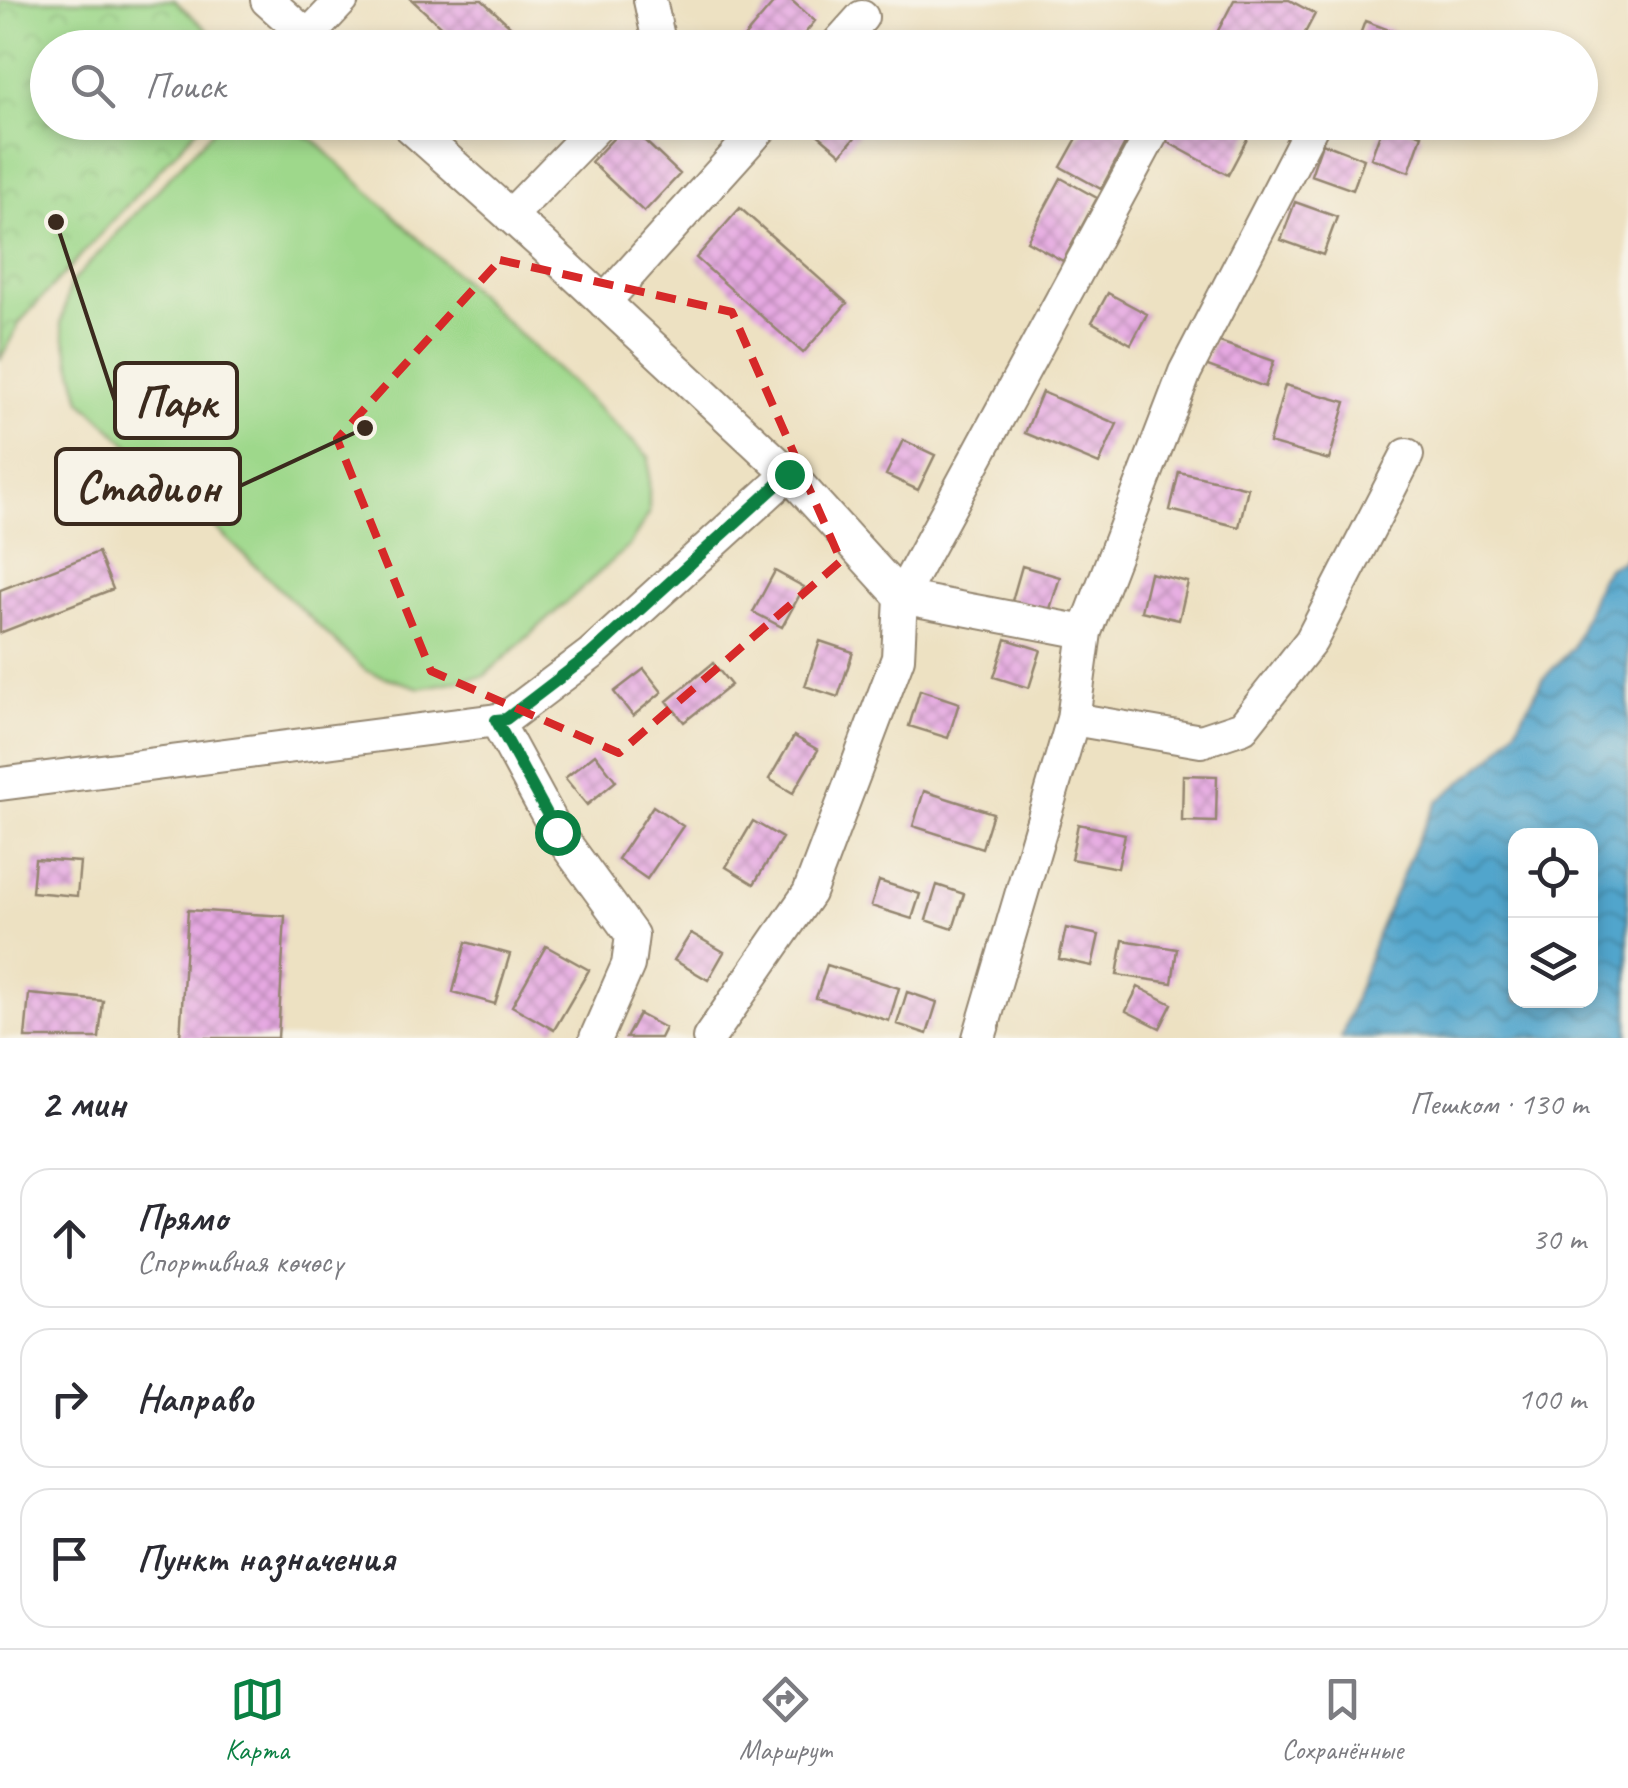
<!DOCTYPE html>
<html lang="ru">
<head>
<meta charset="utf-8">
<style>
  body { margin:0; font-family:Caveat,sans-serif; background:#f2f2f3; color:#2b2b33 }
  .controls { position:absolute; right:30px; bottom:30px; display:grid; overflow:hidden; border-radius:20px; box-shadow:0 5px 15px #0003 }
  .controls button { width:90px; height:90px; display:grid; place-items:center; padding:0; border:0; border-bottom:2px solid #e1e1e2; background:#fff; color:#2b2b33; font:50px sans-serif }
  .stop { position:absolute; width:30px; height:30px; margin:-22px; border:8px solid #0b8043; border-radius:50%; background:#fff }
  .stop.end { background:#0b8043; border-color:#fff; box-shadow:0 2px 10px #0008 }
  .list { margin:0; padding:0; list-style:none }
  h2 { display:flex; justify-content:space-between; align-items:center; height:130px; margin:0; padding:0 40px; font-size:42px }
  h2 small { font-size:32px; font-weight:400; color:#7c7c81 }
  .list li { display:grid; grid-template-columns:65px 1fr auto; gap:30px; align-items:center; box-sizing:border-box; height:140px; margin:0 20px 20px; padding:0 20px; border:2px solid #e1e1e2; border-radius:30px }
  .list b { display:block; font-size:38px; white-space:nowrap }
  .list p { margin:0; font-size:32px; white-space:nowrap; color:#7c7c81 }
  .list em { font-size:32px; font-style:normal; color:#7c7c81 }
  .icon { flex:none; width:55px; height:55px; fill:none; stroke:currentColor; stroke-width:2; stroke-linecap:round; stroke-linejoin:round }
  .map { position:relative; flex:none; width:1628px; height:1038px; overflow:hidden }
  .search { position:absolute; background:#fff; box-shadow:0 5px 15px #0003; left:30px; right:30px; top:30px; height:110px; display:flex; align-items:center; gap:25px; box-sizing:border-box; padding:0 35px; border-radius:55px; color:#7c7c81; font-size:38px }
  .sheet { height:610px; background:#fff }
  nav { display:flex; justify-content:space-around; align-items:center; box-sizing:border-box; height:140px; border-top:2px solid #e1e1e2; background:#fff; font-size:28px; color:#7c7c81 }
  nav a { display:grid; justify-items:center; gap:5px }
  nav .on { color:#0b8043 }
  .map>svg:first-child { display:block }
  .park { fill:url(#park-crowns); stroke:#6c8154; stroke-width:2.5 }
  .garden { fill:#9ed88b; stroke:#6c8154; stroke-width:2.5 }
  .water { fill:url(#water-waves); stroke:#466875; stroke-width:2.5; fill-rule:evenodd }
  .building { fill:url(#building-cross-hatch) }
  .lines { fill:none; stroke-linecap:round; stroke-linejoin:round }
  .minor-casing { stroke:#948670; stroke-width:36 }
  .minor { stroke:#fff; stroke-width:32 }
  .route { stroke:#0b8043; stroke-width:12 }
  .marked { fill:none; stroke:#d62828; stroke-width:8; stroke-dasharray:20 12; stroke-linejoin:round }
  .leader { fill:none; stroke:#3b2a1e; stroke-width:4 }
  .callout-dot { fill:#3b2a1e; stroke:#f7f3e8; stroke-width:4 }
  .callout { fill:#f7f3e8; stroke:#3b2a1e; stroke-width:4 }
  .callout-label { font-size:45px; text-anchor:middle; font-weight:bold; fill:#3b2a1e }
</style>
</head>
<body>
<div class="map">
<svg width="1628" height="1038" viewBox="0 0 1628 1038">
  <defs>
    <pattern id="park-crowns" width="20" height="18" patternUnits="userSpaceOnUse" patternTransform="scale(2.5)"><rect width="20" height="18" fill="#9ed88b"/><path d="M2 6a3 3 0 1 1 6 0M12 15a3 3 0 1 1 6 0" fill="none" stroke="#89ba78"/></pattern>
    <pattern id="water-waves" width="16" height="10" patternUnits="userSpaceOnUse" patternTransform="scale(2.5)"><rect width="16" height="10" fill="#51a5cc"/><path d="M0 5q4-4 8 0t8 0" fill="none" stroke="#4487a5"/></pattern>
    <pattern id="building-cross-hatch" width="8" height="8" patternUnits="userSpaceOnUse" patternTransform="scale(2.5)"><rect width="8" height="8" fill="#e6a9e2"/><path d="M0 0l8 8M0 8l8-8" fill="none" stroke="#bc8ab7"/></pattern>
  </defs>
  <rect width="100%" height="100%" fill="#f7f3e8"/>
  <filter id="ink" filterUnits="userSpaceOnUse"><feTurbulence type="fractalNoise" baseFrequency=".01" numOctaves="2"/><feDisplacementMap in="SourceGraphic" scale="20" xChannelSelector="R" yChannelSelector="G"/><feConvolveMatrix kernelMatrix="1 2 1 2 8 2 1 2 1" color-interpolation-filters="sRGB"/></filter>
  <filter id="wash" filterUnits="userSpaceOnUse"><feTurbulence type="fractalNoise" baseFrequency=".0048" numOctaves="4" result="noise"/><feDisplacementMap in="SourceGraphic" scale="40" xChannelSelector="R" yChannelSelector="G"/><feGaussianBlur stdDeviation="2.25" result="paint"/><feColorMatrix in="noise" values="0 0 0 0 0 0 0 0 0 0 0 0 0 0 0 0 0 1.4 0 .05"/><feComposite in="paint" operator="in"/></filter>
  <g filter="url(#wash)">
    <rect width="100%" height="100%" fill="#ede1c2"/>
    <path class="park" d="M0,0H174L226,47L48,48V122L202,123L20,322L0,360Z"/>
    <path class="garden" d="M220,123H281L315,141L649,457V514L629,546L484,676L420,688L366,671L81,400L61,324L70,284Z"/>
    <path class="water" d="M1628,550V1038H1341L1377,935L1418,838L1438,801L1494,756L1514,731L1543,679L1573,647L1599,580L1609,567L1623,560ZM1516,836H1590V1001H1516Z"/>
    <g id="blocks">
      <path class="building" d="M412,0H482L534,48H464Z
        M776,0H791L815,21L793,48H735Z
        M1234,0H1289L1315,14L1297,48H1209Z
        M1365,21L1408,37L1404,48H1355Z
        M813,122H868L841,154L809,127Z
        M1086,122H1125L1134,127L1101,189L1061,167Z
        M1168,122H1256L1228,175L1160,138Z
        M1384,122L1422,135L1409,172L1371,158Z
        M627,124L680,174L644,212L591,162Z
        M1322,143L1364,159L1353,190L1311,175Z
        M1061,178L1097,198L1063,261L1027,241Z
        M1295,202L1337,217L1323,255L1281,240Z
        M740,208L847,303L803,353L696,258Z
        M1108,293L1147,314L1131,344L1092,322Z
        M1214,340L1274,361L1265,387L1205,365Z
        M1285,385L1346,402L1329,460L1269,443Z
        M1042,392L1117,424L1099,464L1025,433Z
        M903,440L935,455L918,490L886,475Z
        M1179,472L1248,488L1239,527L1170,510Z
        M98,552L113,589L0,633V590Z
        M1022,566L1060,577L1049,612L1012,601Z
        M775,571L804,587L782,627L753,612Z
        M1150,573L1188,582L1179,620L1141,611Z
        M1006,639L1041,650L1029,688L994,677Z
        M820,641L853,652L838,697L805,686Z
        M713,663L731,685L684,722L667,701Z
        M644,669L662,692L633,716L614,692Z
        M920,690L959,703L948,738L909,726Z
        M794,736L818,750L793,793L769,779Z
        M595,754L616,781L587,805L565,778Z
        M1183,775L1217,776L1216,822L1182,821Z
        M924,791L993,813L982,848L913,826Z
        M653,806L683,826L647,879L618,859Z
        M753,821L782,838L754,884L726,867Z
        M1078,824L1125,834L1118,868L1071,859Z
        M35,859L80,862L77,896L32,892Z
        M879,881L920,894L912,919L871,906Z
        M937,885L964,894L953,929L926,920Z
        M188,910L285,916L278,1038H180Z
        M1066,928L1099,935L1092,966L1059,959Z
        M691,933L724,952L708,980L674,960Z
        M1123,940L1177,949L1172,983L1117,975Z
        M466,942L510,954L495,1004L453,992Z
        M546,946L589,970L554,1030L512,1006Z
        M827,965L899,988L889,1021L816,998Z
        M1138,987L1172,1004L1160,1028L1126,1011Z
        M907,992L937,1002L927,1034L897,1024Z
        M29,994L103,1001L99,1038H25Z
        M639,1014L665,1028L660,1038H626Z"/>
    </g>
  </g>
  <g filter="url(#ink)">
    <use href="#blocks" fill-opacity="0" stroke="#948670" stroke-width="2.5"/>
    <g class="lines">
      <g class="minor-casing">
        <path id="minor" d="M267,0L321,48
          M650,0L659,42L657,48
          M308,36L342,0
          M834,48L862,17
          M405,122L542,244L789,474L901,597L898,658L809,893L709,1038
          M510,216L601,122
          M604,302L766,122
          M1085,632L901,597L1158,122
          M1073,719L1201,741L1243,727L1311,641L1407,455
          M496,720L557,832L632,935L628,965L596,1038
          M0,784L505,719L591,654L789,474
          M979,1038L1073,719L1085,632L1185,372L1314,122"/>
      </g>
      <use href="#minor" class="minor"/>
    </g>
  </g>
  <g class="lines" filter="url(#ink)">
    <path class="route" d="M557,832L496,720L506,719L591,654L789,474"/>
  </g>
  <path class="marked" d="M500,260L732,312L841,561L619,753L431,671L337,439Z"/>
  <path class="leader" d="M56 222L115 401M365 428L240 486"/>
  <g class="callout-dot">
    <circle cx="56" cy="222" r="10"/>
    <circle cx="365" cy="428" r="10"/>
  </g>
  <g class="callout">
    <rect x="115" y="363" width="122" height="75" rx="10"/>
    <rect x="56" y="449" width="184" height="75" rx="10"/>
  </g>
  <g class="callout-label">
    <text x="176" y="417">Парк</text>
    <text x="148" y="502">Стадион</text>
  </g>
</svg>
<div class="controls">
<button><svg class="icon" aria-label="locate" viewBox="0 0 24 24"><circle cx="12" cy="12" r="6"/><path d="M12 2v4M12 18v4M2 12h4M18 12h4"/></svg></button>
<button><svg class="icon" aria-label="layers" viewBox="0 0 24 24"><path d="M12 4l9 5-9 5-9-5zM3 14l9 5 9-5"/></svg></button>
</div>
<div class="stop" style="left:557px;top:832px"></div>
<div class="stop end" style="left:789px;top:474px"></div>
<div class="search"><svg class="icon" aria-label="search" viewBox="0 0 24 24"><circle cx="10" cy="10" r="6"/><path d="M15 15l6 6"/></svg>Поиск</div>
</div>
<section class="sheet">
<h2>2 мин<small>Пешком · 130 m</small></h2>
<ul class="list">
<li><svg class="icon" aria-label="ahead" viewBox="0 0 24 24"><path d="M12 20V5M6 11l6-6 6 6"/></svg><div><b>Прямо</b><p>Спортивная көчөсү</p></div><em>30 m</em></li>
<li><svg class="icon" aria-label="right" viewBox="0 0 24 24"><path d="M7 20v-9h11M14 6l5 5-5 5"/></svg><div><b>Направо</b></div><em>100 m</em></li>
<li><svg class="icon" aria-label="arrive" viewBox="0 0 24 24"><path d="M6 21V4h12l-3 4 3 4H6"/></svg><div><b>Пункт назначения</b></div></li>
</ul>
</section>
<nav>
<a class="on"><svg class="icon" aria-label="map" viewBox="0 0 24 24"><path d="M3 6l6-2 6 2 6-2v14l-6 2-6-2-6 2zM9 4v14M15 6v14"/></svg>Карта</a>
<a><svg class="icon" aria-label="directions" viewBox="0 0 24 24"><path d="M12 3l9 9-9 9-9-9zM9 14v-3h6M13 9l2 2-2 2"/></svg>Маршрут</a>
<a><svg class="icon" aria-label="saved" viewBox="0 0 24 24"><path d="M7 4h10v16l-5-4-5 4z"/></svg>Сохранённые</a>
</nav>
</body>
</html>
